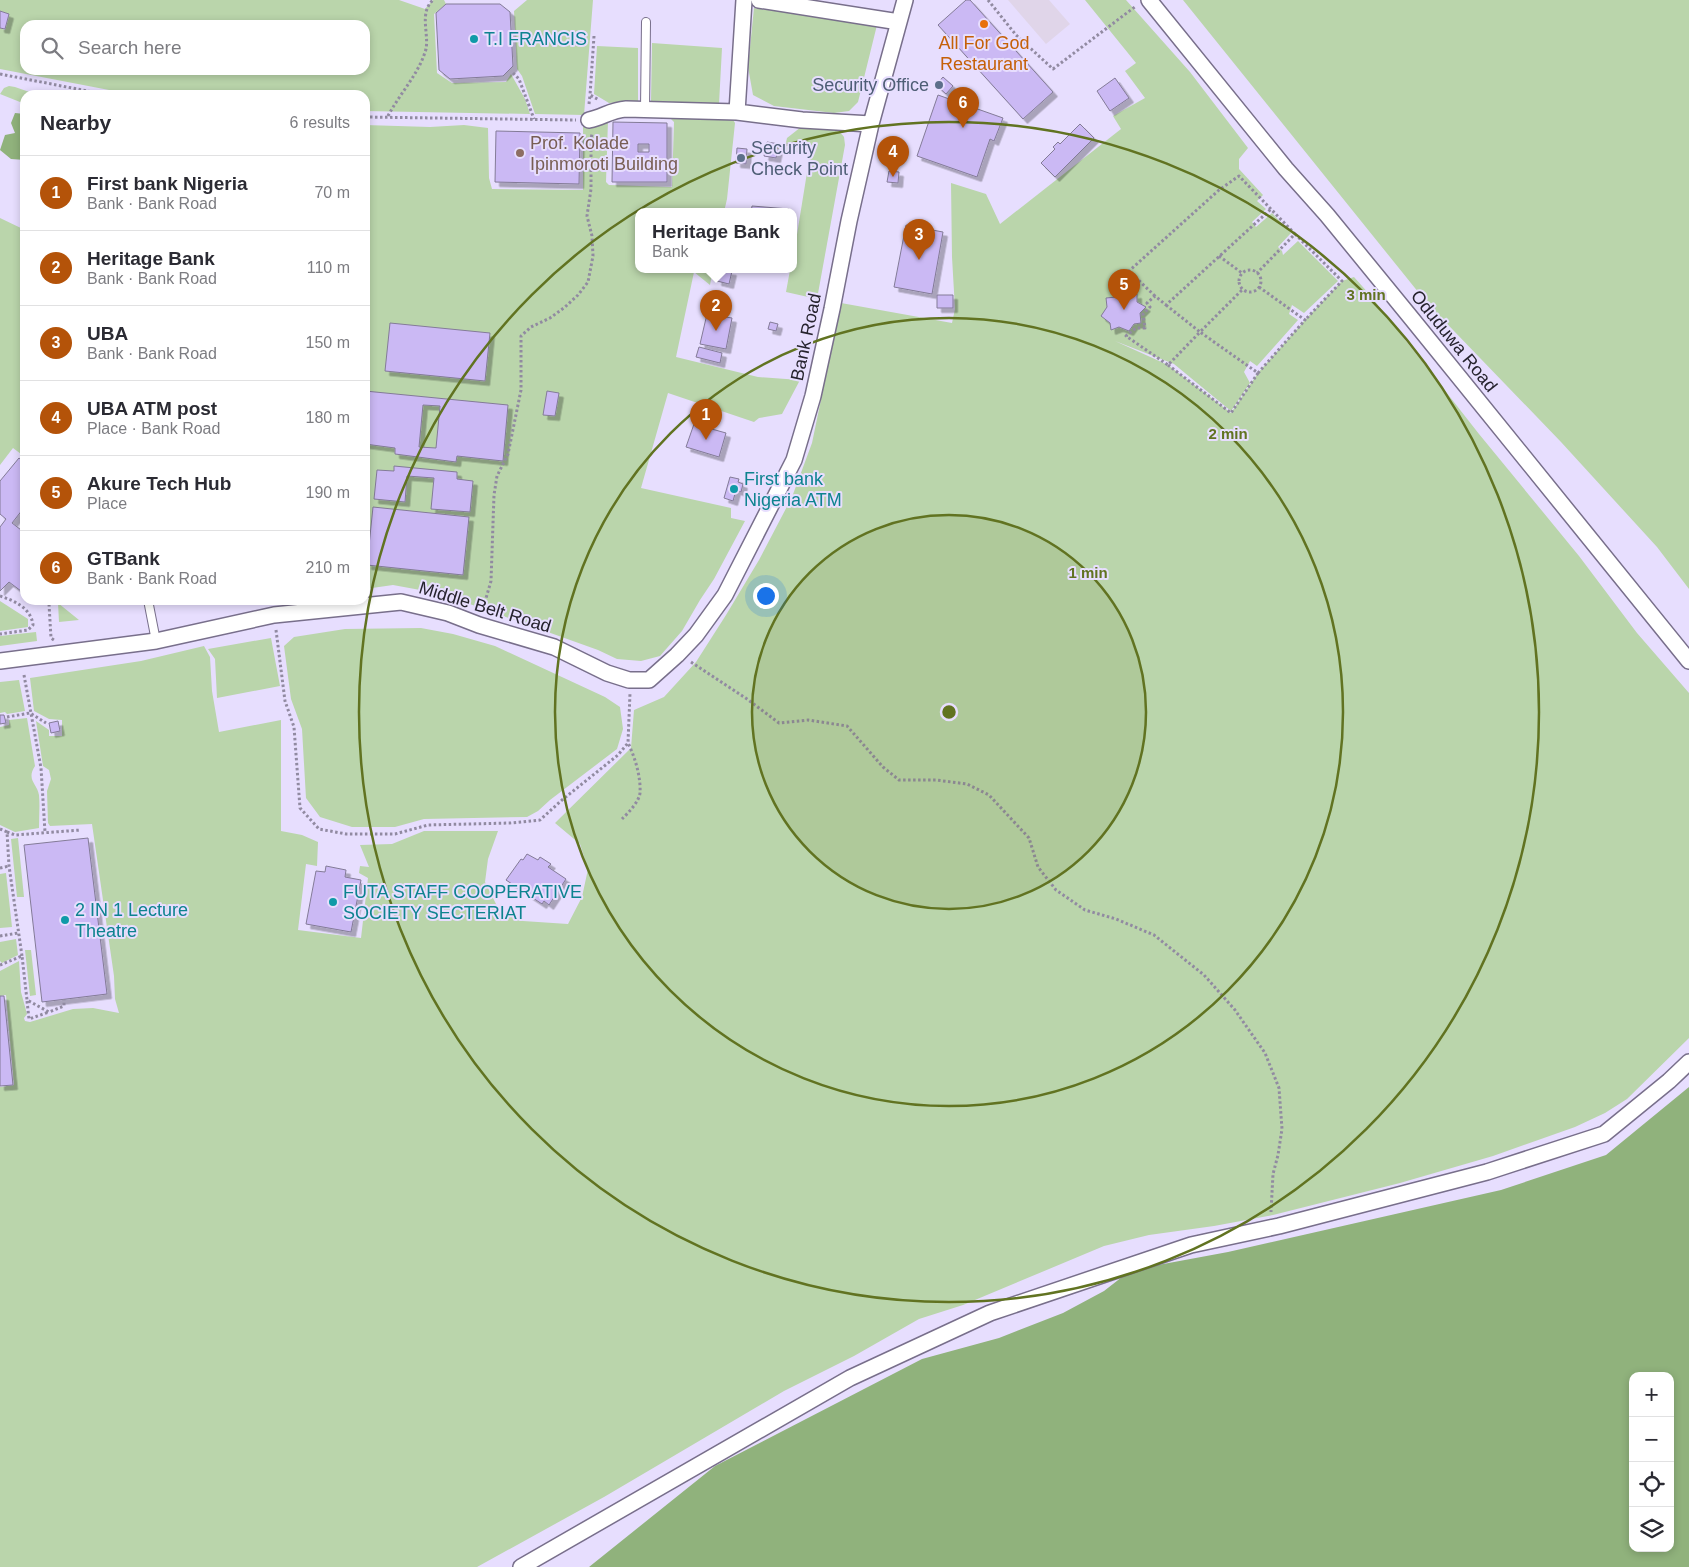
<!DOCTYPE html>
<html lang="en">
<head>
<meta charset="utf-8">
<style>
  body { margin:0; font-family:Arial,sans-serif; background:#f7f7f7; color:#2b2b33 }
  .controls { position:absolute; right:15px; bottom:15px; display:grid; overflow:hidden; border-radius:10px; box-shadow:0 2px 8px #0003 }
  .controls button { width:45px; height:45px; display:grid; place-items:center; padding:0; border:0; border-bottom:1px solid #e1e1e2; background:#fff; color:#2b2b33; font:25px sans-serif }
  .you { position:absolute; left:765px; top:595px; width:18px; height:18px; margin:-12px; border:4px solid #fff; border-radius:50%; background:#1a73e8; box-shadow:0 0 0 8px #1a73e833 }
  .badge { display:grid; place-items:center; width:32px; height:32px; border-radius:50%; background:#b45309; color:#fff; font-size:16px; font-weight:700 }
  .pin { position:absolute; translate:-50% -41px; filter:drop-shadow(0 1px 2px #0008) }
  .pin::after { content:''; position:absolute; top:26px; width:18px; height:15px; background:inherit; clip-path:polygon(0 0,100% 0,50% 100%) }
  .popup { position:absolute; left:635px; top:208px; width:162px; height:65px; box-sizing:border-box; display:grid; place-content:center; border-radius:10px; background:#fff; filter:drop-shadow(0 1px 4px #0005); font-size:16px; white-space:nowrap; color:#7c7c81 }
  .popup b { font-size:19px; color:#2b2b33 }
  .popup::after { content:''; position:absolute; left:50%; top:100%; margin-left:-10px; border:10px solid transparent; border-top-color:#fff }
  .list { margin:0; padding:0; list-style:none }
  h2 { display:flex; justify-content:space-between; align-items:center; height:65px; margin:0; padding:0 20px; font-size:21px }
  h2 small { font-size:16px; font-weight:400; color:#7c7c81 }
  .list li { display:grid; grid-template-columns:32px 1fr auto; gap:15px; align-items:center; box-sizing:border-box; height:75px; padding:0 20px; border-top:1px solid #e1e1e2 }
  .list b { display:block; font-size:19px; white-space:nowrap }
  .list p { margin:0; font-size:16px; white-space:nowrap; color:#7c7c81 }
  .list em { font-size:16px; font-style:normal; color:#7c7c81 }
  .icon { flex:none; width:28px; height:28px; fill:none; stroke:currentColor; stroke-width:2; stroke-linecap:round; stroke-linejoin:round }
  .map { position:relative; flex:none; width:1689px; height:1567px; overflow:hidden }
  .search { position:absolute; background:#fff; box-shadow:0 2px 8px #0003; left:20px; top:20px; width:350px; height:55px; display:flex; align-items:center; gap:12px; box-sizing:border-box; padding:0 18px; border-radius:15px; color:#7c7c81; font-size:19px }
  .panel { position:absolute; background:#fff; box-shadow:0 2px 8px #0003; left:20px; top:90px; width:350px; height:515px; border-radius:15px }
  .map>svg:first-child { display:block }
  .commercial { fill:#e0d5e9 }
  .green { fill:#bad5ab; fill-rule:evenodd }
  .forest { fill:#90b27c; fill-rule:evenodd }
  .building { fill:#cbb9f4; stroke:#837b97; fill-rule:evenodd; filter:url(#shadow) }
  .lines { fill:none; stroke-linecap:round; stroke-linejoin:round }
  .service-casing { stroke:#786f8b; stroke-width:10 }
  .minor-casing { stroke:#786f8b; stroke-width:18 }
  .path { stroke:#918aa1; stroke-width:3; stroke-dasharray:2.5 2.5; stroke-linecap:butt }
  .service { stroke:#fff; stroke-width:8 }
  .minor { stroke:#fff; stroke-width:15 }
  .ring { fill:none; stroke:#617321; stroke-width:2.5 }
  .food-dot { fill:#e8710a; stroke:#e7defe; stroke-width:2 }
  .culture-dot { fill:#0f9aa8; stroke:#e7defe; stroke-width:2 }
  .service-dot { fill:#5c6f8a; stroke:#e7defe; stroke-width:2 }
  .education-dot { fill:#8d6e63; stroke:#e7defe; stroke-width:2 }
  .labels { text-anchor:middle; stroke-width:4; stroke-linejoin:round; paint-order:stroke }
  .culture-label { font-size:18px; fill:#0d838f; stroke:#e7defe; text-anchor:start }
  .food-label { font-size:18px; fill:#c56008; stroke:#e7defe }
  .service-label { font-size:18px; fill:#4e5e75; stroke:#e7defe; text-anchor:end }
  .education-label { font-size:18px; fill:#785e54; stroke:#e7defe; text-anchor:start }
  .street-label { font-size:18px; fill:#26232e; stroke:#e7defe }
  .centre { fill:#617321; stroke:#e7defe; stroke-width:2.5 }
  .ring-label { font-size:15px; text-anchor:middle; font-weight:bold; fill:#617321; stroke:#e7defe; stroke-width:4; stroke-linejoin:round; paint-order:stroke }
</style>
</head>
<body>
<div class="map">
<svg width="1689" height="1567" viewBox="0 0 1689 1567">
  <defs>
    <filter id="shadow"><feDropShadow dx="4.5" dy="4.5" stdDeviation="0" flood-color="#0004"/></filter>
  </defs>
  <rect width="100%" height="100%" fill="#e7defe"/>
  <path class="commercial" d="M1008,0H1049L1070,24L1046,44Z"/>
  <path class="green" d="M0,0H399L425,9L433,0H444L446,4L434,14L437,73L452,83L506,82L511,74L525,99L530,114L365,111V95H135L0,69V28L5,30L9,14L0,11ZM25,25H365V70H25Z
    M527,0H593L584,115L535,114L522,76L517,69L514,11Z
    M1085,0H1126L1190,72L1248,148L1239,159V169L1263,195L1257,201L1266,209L1252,222L1256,227L1272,213L1291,233L1278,247L1282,251L1283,255L1298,241L1338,281L1304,313L1292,305L1289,314L1298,320L1257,366L1250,361L1244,372L1250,383L1231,411L1174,364L1115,341L1168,365L1231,413L1258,373L1305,320L1342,281L1354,277L1370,295L1479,434L1579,556L1637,633L1689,693V1038L1627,1099L1605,1113L1575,1127L1493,1156L1400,1183L1273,1215L1214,1226L1149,1235L1104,1246L963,1305L919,1319L854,1356L784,1391L604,1497L477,1567H0V1087L14,1085L6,995L0,996V971L19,961L21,992L27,1014L24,1018L25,1021L30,1022L73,1009L93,1008L119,1013L115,999L114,976L92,824L50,826L48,823L47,791L51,779L49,770L43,766L36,721L49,730V736H62V720L49,719L34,711L30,678L141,661L204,646L210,657L212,691L219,732L281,720V831L302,835L318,842L317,866L306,864L298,930L361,938L368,878L359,873L360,866L369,867L360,845L392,844L424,831H498L488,859L485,882L498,908L523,921L568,924L582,897L588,869L580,844L555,823L631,748L634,710L664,697L696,662L726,615L759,560L792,497L812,443L841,303L952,323L955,309L952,257L951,183L986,194L1000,224L1121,129L1113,116L1145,98L1125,71L1136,63Z
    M1183,0H1689V589L1657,547L1561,442L1427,303Z
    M754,8L877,25L858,102L849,111L834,113L774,106L753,95L748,67Z
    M652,43L722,48L719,104L651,101Z
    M597,46L638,48V101L609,103L594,94Z
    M9,86L15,87L38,95H25V104L0,94L4,88Z
    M668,116L732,118L735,123L727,199L724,212H638V270H713L710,285L694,272L676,357L758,377L800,380L782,414L759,418L754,422L668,393L641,488L731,508V518L745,521L714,579L700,600L682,631L660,656L641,661L617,659L598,650L442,594L393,585L365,589V125L430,127L464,125L488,128L489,178L492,189L583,190V124L608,120L606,182L609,185L672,187L674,122Z
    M801,127C811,127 839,127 844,137C844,137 845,144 845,145L817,299L786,292L790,270H794V253L810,154L784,151L787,138Z
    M0,218L25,230V457L13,448L0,465Z
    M0,601L28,619V627L0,631Z
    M58,603L79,620L59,622Z
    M421,628L453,634L495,646L605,697L620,707L623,729L617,749L550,800L538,811L527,817L424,819L395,827H352L320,817L306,798L302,729L291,699L284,646L294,637L345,629Z
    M36,632L37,641L0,646V636Z
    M271,638L280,686L217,698L215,659L208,649Z
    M19,680L25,711L7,714L5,712L0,713V682Z
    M27,718L35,766C26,780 37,783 39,795C40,806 39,817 39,828L15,832L0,825V727L9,725V720Z
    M18,838L24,897H17L11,839Z
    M6,873L12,927L0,928V874Z
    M16,939L18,955L2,963L0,961V942Z
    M25,950H31L36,995L30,996Z"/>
  <path class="forest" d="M15,113L25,114V160L11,159L0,150L5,135L15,133L11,123Z
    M1689,1087V1567H589L715,1466L922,1359L999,1338L1063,1313L1104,1291L1131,1270L1228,1252L1501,1190L1606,1155ZM1633,1376H1670V1548H1633Z"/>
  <path class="building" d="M966,0H970L1053,92L1023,119L938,25Z
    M446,4H500L510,12L513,66L503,76L450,79L439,70L436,13Z
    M0,11L9,14L5,29L0,28Z
    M943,77L953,86L946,94L936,85Z
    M1115,78L1129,98L1110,111L1097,91Z
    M938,95L1003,118L994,141L990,139L977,177L917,156Z
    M613,122L667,123V182H612ZM638,144H649V152H638Z
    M1080,124L1094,138L1055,177L1041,163L1055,149L1053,147L1058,142L1060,144Z
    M496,131L580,133L579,184L495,182Z
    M767,142L779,144L776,158L764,156Z
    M737,148L747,149L746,164L736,163Z
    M889,171L899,172L898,183L887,182Z
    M752,206L789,209V212H751Z
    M906,225L943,232L932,294L894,287Z
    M719,270L732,271L729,284L717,281Z
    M1118,290L1125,295L1137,294V302L1146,307L1140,313L1141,323L1134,324L1129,331L1119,327L1111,330L1110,323L1101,316L1107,307L1106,298L1116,297Z
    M937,295H953V308H937Z
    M707,314L732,318L726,349L700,344Z
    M770,322L778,324L776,331L768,329Z
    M390,323L490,333L485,381L385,371Z
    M699,347L722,353L720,363L696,357Z
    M365,391L508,405L503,461L457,456L456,462L395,454V448L365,444ZM423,405L440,406L436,448L419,447Z
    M547,391L559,393L555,416L543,415Z
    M694,424L726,433L719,457L686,447Z
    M19,458L25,463V511L23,509L12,523L25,533V594L9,582L0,591V527L6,519L0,514V481Z
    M394,466L457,472V479L473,481L470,512L431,509L434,478L407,476L405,502L374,499L377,470L394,471Z
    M730,477L739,479L738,482L743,484L741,492L736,490L733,501L724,498Z
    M373,507L469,517L463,575L367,565Z
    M0,715H4L6,723L0,724Z
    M58,721L60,731L51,733L49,723Z
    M88,838L107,994L42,1002L24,845Z
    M527,854L538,860L540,857L551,864L548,867L566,879L549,905L544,901L542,904L506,880L521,859L523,860Z
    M326,866L346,870L345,877L361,880L351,932L306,924L316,871L325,872Z
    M0,996H4L13,1085L0,1086Z"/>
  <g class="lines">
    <g class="service-casing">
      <path id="service" d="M645,109L646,22
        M148,600L156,641"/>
    </g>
    <g class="minor-casing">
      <path id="minor" d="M759,0L899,22
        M1149,0L1286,169L1327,215L1412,319L1689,661
        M737,112L744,0
        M589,120C603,117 611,110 626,109L737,112L802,120L871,124
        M0,661L156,641L274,615L401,602L448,613L479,625L554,647L607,673L629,680H649L677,655L696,635L725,595L794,460L813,396L832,309L849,221L871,124L905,0
        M521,1567L850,1378L990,1313L1191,1245L1279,1226L1487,1172L1604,1134L1669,1081L1689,1062"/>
    </g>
    <path class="path" d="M988,0L1016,35L1053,69L1136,6
      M594,36L590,95L599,100
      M513,73L519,79L534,119
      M0,74L108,95
      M589,104L590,95
      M388,116C400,93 419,74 426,49C429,33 419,13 433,0
      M365,117L576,120
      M1295,234L1342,281L1305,320
      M1219,256L1242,273
      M1239 281a11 11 0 1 1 22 0a11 11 0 1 1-22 0Z
      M1259,287L1305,320L1258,373L1200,332L1168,365L1126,336L1136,328H1145L1143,314L1150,307L1147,303L1155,296L1166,305L1271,209
      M1155,296L1129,271L1219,190L1239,176L1295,234L1257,273
      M1166,305L1200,332L1242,290
      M1168,365L1231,413L1258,373
      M0,596C15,601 31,608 33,625L28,630L0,634
      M49,604L51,638L54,640
      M482,612L491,581L494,495L497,476L508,454L521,390V336L531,327L550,318L565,307L578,295L588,282L593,256L592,236L587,216L591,189V139L592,134
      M276,630L285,701L294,727L300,808L319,829L346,834H395L428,825L510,823L540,820L562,800L618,755L628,743L630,693
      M691,662L747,699L779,723L808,720L847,726L883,767L899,780H936L967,784L989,795L1029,838L1038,867L1056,890L1085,910L1116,919L1154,935L1204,975L1235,1010L1265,1053L1279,1088L1282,1129L1278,1155L1273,1174L1271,1212
      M24,675L41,768L45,832
      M7,717L30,713L46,723
      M622,819C628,813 639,802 640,793C641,777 635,757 628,743
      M0,829L7,832L9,866L22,956
      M7,832L15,835L81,830
      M0,868L9,866
      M0,936L18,933
      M0,965L22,956L27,1000L49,1012L64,1006V999
      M27,1001L29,1019L49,1012"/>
    <use href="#service" class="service"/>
    <use href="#minor" class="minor"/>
  </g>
  <circle cx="949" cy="712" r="197" fill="#617321" fill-opacity=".12"/>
  <g class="ring">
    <circle cx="949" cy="712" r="197"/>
    <circle cx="949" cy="712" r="394"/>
    <circle cx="949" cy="712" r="590"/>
  </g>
  <circle class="food-dot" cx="984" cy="24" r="5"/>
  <g class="culture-dot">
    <circle cx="474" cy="39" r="5"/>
    <circle cx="734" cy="489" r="5"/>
    <circle cx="333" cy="902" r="5"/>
    <circle cx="65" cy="920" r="5"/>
  </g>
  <g class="service-dot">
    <circle cx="939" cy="85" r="5"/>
    <circle cx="741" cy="158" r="5"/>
  </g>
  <circle class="education-dot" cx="520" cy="153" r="5"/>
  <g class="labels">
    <g class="culture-label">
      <text x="484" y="45">T.I FRANCIS</text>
      <text x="744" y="485">First bank<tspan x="744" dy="21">Nigeria ATM</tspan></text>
      <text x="343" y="898">FUTA STAFF COOPERATIVE<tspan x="343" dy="21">SOCIETY SECTERIAT</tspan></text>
      <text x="75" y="916">2 IN 1 Lecture<tspan x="75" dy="21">Theatre</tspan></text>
    </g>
    <g class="food-label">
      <text x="984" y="49">All For God<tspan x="984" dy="21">Restaurant</tspan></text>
    </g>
    <g class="service-label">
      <text x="929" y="91">Security Office</text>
      <text x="751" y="154" text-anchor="start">Security<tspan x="751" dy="21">Check Point</tspan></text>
    </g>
    <g class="education-label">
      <text x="530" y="149">Prof. Kolade<tspan x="530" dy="21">Ipinmoroti Building</tspan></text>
    </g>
    <g class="street-label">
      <text transform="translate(806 337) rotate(-78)" y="6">Bank Road</text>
      <text transform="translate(1454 341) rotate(51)" y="6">Oduduwa Road</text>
      <text transform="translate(485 607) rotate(17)" y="6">Middle Belt Road</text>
    </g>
  </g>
  <circle cx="949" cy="712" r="8" class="centre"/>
  <g class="ring-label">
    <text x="1366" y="300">3 min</text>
    <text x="1228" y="439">2 min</text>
    <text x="1088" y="578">1 min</text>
  </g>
</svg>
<div class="controls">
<button>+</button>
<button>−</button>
<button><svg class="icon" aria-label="locate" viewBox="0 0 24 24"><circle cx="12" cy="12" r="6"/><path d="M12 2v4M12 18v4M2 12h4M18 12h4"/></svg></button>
<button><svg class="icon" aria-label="layers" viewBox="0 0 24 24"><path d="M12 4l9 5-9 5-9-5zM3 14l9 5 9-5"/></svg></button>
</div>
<div class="you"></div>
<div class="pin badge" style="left:706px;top:440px">1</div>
<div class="pin badge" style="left:716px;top:331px">2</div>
<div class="popup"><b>Heritage Bank</b>Bank</div>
<div class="pin badge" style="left:919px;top:260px">3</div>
<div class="pin badge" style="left:893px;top:177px">4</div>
<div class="pin badge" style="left:1124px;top:310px">5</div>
<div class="pin badge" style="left:963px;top:128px">6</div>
<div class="search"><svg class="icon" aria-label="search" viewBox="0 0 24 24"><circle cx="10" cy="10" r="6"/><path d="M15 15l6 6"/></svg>Search here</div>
<section class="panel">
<h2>Nearby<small>6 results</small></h2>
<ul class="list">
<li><span class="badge">1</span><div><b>First bank Nigeria</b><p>Bank · Bank Road</p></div><em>70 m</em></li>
<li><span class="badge">2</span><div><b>Heritage Bank</b><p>Bank · Bank Road</p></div><em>110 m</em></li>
<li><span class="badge">3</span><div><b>UBA</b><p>Bank · Bank Road</p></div><em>150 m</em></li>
<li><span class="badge">4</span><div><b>UBA ATM post</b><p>Place · Bank Road</p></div><em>180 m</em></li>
<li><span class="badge">5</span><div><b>Akure Tech Hub</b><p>Place</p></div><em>190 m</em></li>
<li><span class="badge">6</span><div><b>GTBank</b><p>Bank · Bank Road</p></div><em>210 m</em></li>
</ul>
</section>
</div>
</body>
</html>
